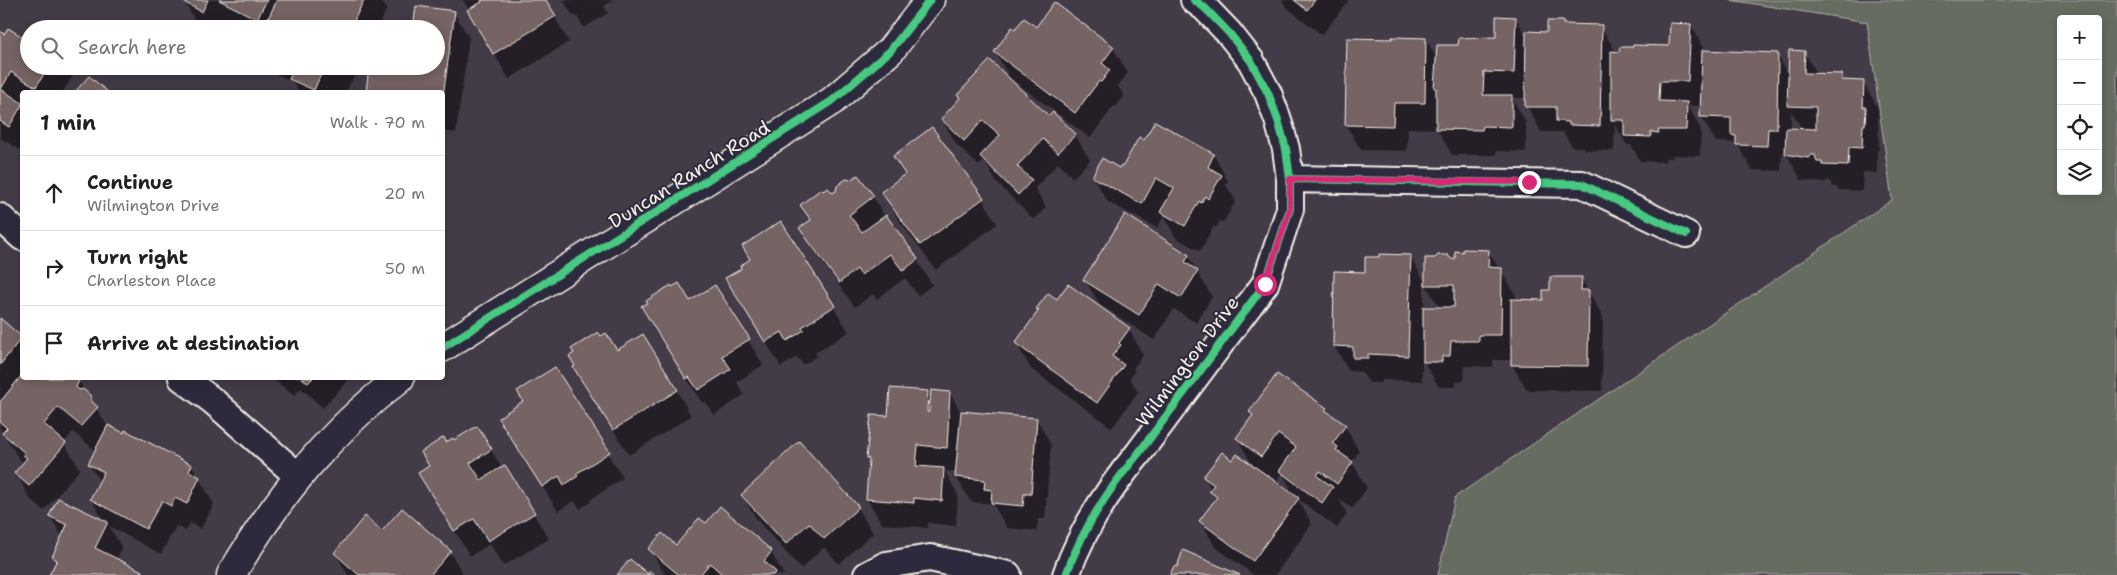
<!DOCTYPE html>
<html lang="en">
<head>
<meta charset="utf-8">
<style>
  body { margin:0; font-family:"Shantell Sans",sans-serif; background:#f2f2f2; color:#202124 }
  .controls { position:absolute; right:15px; top:15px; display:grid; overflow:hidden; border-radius:5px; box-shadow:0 2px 12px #0003 }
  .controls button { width:45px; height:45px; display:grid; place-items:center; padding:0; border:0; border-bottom:1px solid #e0e0e0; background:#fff; color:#202124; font:25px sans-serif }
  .stop { position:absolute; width:15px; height:15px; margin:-11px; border:4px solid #db2777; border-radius:50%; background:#fff }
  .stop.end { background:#db2777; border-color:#fff; box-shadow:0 1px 5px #0008 }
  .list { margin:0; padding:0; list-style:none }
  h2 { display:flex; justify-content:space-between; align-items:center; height:65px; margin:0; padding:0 20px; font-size:21px }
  h2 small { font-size:16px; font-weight:400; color:#757577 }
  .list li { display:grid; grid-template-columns:32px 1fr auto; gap:15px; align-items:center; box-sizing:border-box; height:75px; padding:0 20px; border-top:1px solid #e0e0e0 }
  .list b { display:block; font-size:19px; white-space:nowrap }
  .list p { margin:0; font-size:16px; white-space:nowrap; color:#757577 }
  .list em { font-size:16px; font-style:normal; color:#757577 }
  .icon { flex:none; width:28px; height:28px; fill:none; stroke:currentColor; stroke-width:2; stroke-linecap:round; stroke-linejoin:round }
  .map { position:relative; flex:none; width:2117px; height:575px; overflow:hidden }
  .search { position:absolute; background:#fff; box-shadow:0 2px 12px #0003; left:20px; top:20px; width:425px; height:55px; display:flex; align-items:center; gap:12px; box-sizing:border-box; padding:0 18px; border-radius:28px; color:#757577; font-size:19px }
  .panel { position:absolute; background:#fff; box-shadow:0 2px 12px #0003; left:20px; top:90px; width:425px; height:290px; border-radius:5px }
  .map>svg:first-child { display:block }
  .green { fill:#666d60; stroke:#adafa4; fill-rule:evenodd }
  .shadow { fill:#0007; fill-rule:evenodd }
  .building { fill:#766363; stroke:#f4f1e8 }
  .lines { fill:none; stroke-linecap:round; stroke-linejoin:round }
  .minor-casing { stroke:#f4f1e8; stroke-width:30 }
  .tertiary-casing { stroke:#f4f1e8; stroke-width:31 }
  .minor { stroke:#2f2a3d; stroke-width:26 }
  .tertiary { stroke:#2f2a3d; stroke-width:28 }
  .cycleway-casing { stroke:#2f2a3d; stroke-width:11 }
  .cycleway { stroke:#46c982; stroke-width:8 }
  .route { stroke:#db2777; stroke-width:6 }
  .labels { text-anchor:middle; stroke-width:4; stroke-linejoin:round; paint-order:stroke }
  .street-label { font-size:19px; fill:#f4f1e8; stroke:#2f2a3d }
</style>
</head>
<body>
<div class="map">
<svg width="2117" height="575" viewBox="0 0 2117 575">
  <rect width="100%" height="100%" fill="#443b48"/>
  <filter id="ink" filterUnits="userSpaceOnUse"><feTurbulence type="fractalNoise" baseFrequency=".02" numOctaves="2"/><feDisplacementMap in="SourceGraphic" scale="10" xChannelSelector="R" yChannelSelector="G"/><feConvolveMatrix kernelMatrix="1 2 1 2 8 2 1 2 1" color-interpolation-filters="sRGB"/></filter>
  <g filter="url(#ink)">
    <path class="green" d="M1730,0H2117V575H1438L1455,497L1892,200L1867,22ZM2061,19H2098V191H2061Z"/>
    <path class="shadow" d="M184,0H381L387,9L377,29H242L225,20L220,29H202L198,27Z
      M463,0H545L569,42L509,79Z
      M563,0H614L604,6L608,13L584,28L576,15L573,16Z
      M1282,0H1349L1322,35L1286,7Z
      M454,12L469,38L456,133L442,131V92H367L370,66H436Z
      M1516,18L1528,39L1548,33L1564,25L1601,26L1616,53L1671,47L1691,25L1705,50L1777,54L1789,75L1804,52L1818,75H1841L1845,81L1863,82L1878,108L1879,150H1877V173L1863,172L1862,191L1838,190L1837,187H1833L1829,180L1823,183L1801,180L1787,155L1782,154L1781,171L1752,170L1737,143L1716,142L1701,117L1702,106H1688L1701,129L1700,156L1672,155L1673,158H1665V162L1640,161L1631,145H1627L1615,125L1614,151L1585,150L1584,147H1572L1563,132H1541L1527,106V98H1512L1526,122V152L1497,151L1496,155H1452L1437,129L1408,128L1407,151L1361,150L1346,125L1348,39H1426L1437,59L1460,47L1497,39ZM1791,111L1802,129H1791Z
      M1036,29L1113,48L1128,73L1118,86L1124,96L1116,107L1114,106L1090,138L1010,78L995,52L1015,31Z
      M0,33L29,66H79L63,92H22V151L0,138Z
      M271,66H359L346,92H299L292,81L276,74Z
      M89,78L106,92H76Z
      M958,95L1049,118L1053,114L1075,135L1090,160L1073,178L1058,163L1035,188L1046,207L1034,220L996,182L984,160L979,166L957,145L942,120L961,100Z
      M1156,122L1214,155L1228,181L1226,185L1236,201L1223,223L1220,221L1216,228L1214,226L1200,251L1176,238L1164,216L1157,228L1108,202L1093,177L1124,167L1144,142Z
      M931,129L983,199L997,224L936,270L897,218L883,192L905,176L894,156Z
      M833,194L873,197L885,217L917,260L932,285L918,296L905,278L877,299L873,294L855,307L816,254L801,229L811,221L801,205Z
      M781,223L849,332L815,353L817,356L803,365L797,357L781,367L727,279L742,269Z
      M1488,251L1516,295V301H1544L1551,291L1581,278L1603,317L1602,391L1527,390L1512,365V360H1493V367L1465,366L1464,381H1456V387H1439L1422,359V381L1382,380V383H1369L1362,372L1349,371L1334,346L1366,273L1410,256L1426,284L1450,261ZM1424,282L1440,308H1424Z
      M1188,256L1212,297L1196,323L1174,309L1154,340L1100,305L1085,280Z
      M715,286L763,365L737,382L744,395L714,415L705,401L702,403L658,332L689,303Z
      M1057,301L1129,329L1143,355L1133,369L1135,371L1130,378L1138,392L1112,428L1031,369L1016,343L1040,311L1038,309Z
      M0,319L22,339V378H77L108,427L192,466L214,504L201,529L190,523L186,531L176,526L161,554L109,526L122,548L116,560L141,572L143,575H51L57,563L53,557L63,538L50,516L104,521L91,499L100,482L89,464L96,451L73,432L64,443L80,469L44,511L30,499L16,473L24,463L19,459L0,428Z
      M617,352L677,390L691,416L629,455L589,392L576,366L575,354Z
      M554,369L623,478L590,500L591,502L580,509L574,501L558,511L514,443L525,402Z
      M272,378H350L323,408L301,388L294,396Z
      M928,392L931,399L950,393L961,412L1037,419L1051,445L1045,519H1038L1037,531L1007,528L993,504L971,502L956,477L957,472L945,471L958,495L956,526L928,523V528L882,524L867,499L870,461L868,458L889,417Z
      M1326,409L1328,414L1345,426L1359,451L1352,462L1367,488L1352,509L1339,499L1347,514L1337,528L1297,498L1312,524L1275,575H1254L1215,547L1201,521L1216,500L1205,477L1233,462L1254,468L1237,438L1253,417L1251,413ZM1282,473L1296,498L1275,483Z
      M477,427L502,468L505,466L549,539L503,566L490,544L470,556L434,498L431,466L446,443L454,442Z
      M742,495L858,508L873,533L839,564L824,547L801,569L757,520Z
      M706,525L771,552L784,575H665L650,549L676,547Z
      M382,533L450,552L464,575H348L335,553Z"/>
    <path class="building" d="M182,0H208L202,12L182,1Z
      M219,0H267L257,19Z
      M277,0H364L350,29H263Z
      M481,0H546L556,16L493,54L467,10L482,2Z
      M1294,0H1315L1307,10Z
      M1054,2L1114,47L1102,63L1110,70L1101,82L1099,81L1075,113L994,52L1012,27L1015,29L1024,18L1036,27Z
      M416,6L455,11L442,103V92H366L369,66H436V29H413Z
      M1496,16L1516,17L1514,73L1484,72L1483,95H1512V127L1483,126L1482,130L1436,129V88H1434L1437,45H1458L1459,38L1496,37Z
      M1547,21H1563V24L1602,25L1600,126L1569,125V122L1556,121V107H1525L1526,31L1547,32Z
      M1670,23L1691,24L1688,81H1660L1659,101L1687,102L1686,130H1658L1659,133L1651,132V137L1624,136V120H1611V51L1619,52L1620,47H1633V45L1669,46Z
      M8,28L29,41V66H49L36,87L11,72L1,89L22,103V105L9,127L0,121V31L4,34Z
      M1392,37L1426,38L1425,103H1394L1393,126L1345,125L1347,38L1392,39Z
      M1702,50L1778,53L1777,129H1768L1767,146L1736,145V136L1731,135V118L1700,117Z
      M1789,50L1805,51L1804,73L1842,74V80L1864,81L1863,107H1866L1865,125H1863L1862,148L1849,147L1848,166L1822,165V162H1817L1815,155H1811L1808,158L1785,154L1786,128L1816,129V107L1787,106Z
      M990,60L1049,116L1053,112L1076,134L1058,153L1043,139L1017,166L1032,180L1018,195L980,156L1000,135L983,120L964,141L941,119L960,98L957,95Z
      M287,66H332L328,75L322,72L314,90L289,79L291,75Z
      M89,76L108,92H75Z
      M1155,121L1214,154L1208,167L1222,175L1208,199L1205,196L1201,203L1199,201L1185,226L1160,212L1174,188L1156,178L1142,204L1092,177L1102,158L1119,168L1121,165L1123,166L1139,137L1144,140Z
      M932,127L984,198L920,245L881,192L905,174L893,156Z
      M858,175L874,196L849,215L862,232L886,215L918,259L903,271L890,254L861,275L857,269L839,283L799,228L811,220L800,205L821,189L823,191L828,188L833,193L836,191L837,186L846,179L850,180Z
      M1125,214L1189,255L1185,262L1198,271L1181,298L1159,284L1139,315L1083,280Z
      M781,221L835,306L802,327L804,330L787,341L782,332L765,342L725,278L741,269L740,266L750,259L742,246Z
      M1463,249L1489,250L1488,267L1502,268L1501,335H1479V341H1451L1450,356H1442V362H1423V307H1454V285H1425V258H1435L1438,255H1448L1451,259H1455V251L1463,252Z
      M1379,254L1411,255L1408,356L1368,354V358H1353V347L1333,346L1334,271L1365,272V257H1379Z
      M1550,277H1582L1581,290H1589L1588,366L1511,365V299L1543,300V290H1550Z
      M679,283L690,301L715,285L750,339L722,356L731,369L698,390L689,377L686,379L641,306L647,303L646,301L671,285L672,287Z
      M1068,284L1130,328L1119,343L1121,345L1112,356L1124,365L1097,403L1015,343L1039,310L1036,309L1048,293L1057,299Z
      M0,318L22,337L0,365Z
      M598,332L601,336L606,333L617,350L643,334L678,390L613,430L573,367L575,366L569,356L574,353L571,349Z
      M555,367L610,452L576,474L578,476L564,485L559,476L542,487L498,418L523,401L517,391Z
      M1277,374L1327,408L1325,410L1346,425L1333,443L1338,447L1336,450L1353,462L1337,484L1320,471L1317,476L1333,487L1322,503L1279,471L1296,447L1278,434L1261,457L1236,438L1253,415L1249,412Z
      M22,375V378H75L79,381L76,387L79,390L83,389L91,396V401L98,407L81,426L58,407L44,424L66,443L29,486L14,473L27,458L23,455L25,453L2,433L7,428L0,422V402Z
      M302,378H313L308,383Z
      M890,388L928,391L927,412H929L931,390L950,392L947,448L918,445L916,466L944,468L942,501L914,498V503L866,499L869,459L866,458L871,415L888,416Z
      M961,411L1037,418L1031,494H1024L1023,506L991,503L992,490L984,489L985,480L955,477Z
      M108,425L124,433L125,430L192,465L189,471L200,477L187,504L175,498L171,506L162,501L146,529L90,499L104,472L88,464Z
      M477,426L492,449L470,463L481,480L505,465L535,513L488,541L474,519L454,531L418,473L429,466L421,452L444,437L446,442L453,438L454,440Z
      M799,441L859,507L824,539L809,523L786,544L741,495Z
      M1222,452L1232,460L1237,454L1299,498L1253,561L1199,521L1217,497L1209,491L1214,485L1203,477Z
      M58,498L108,522L95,548L142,571L141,574L143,575H49L57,560L52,557L67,525L49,516Z
      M720,506L772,551L764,561L776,572L773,575H723L710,563L700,575H679L648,549L662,533L676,545L699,518L706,523Z
      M402,508L451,551L430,575H359L334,553L365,516L382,531Z
      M1183,550L1240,575H1170L1174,566L1177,567Z
      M630,559L648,574L650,571L655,575H617Z"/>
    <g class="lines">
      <g class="minor-casing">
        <path id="minor" d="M1290,179L1582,184L1686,234
          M0,217L22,237
          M182,378L213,401L298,476
          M867,575L886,565L930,558L1008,575
          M1066,575C1082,529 1107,491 1138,454L1265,284L1290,209V179L1286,149L1278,120L1268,93L1251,61L1229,33L1205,8L1194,0"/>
      </g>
      <g class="tertiary-casing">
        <path id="tertiary" d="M442,348L832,101L890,51L930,0
          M231,575C277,498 328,433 400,378"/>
      </g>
      <use href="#minor" class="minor"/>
      <use href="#tertiary" class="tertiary"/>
      <g class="cycleway-casing">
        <path id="cycleway" d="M1290,179L1582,184L1686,234
          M442,348L832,101L890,51L930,0
          M1066,575C1082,529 1107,491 1138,454L1265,284L1290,209V179L1286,149L1278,120L1268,93L1251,61L1229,33L1205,8L1194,0"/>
      </g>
      <use href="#cycleway" class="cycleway"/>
    </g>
  </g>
  <g class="lines" filter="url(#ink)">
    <path class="route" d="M1265,284L1290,209V179L1529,182"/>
  </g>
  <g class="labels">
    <g class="street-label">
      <text transform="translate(689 174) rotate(-32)" y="7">Duncan Ranch Road</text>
      <text transform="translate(1187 361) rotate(-53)" y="7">Wilmington Drive</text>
    </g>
  </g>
</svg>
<div class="controls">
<button>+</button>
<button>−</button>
<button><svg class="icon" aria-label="locate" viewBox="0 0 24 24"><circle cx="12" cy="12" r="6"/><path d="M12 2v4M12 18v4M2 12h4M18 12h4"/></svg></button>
<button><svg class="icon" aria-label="layers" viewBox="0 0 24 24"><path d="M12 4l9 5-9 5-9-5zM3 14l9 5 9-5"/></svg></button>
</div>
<div class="stop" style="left:1265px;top:284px"></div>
<div class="stop end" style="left:1529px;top:182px"></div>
<div class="search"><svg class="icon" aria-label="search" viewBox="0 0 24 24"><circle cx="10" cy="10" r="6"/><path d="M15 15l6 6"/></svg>Search here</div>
<section class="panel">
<h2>1 min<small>Walk · 70 m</small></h2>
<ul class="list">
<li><svg class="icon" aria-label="ahead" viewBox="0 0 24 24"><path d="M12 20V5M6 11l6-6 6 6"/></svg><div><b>Continue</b><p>Wilmington Drive</p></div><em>20 m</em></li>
<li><svg class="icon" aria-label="right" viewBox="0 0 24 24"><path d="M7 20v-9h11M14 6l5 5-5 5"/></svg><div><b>Turn right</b><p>Charleston Place</p></div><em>50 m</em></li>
<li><svg class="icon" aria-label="arrive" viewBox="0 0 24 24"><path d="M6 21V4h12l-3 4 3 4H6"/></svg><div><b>Arrive at destination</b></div></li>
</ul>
</section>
</div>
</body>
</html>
